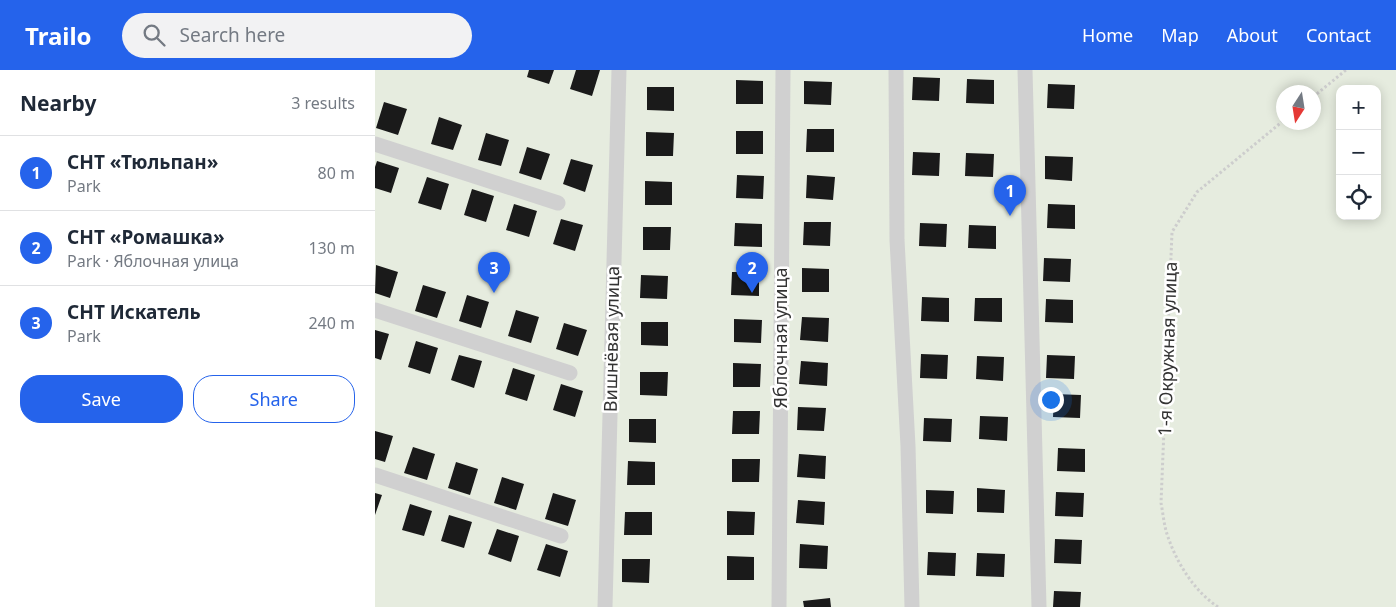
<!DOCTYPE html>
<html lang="en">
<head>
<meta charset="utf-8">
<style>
  body { margin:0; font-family:"Noto Sans",sans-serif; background:#f2f2f3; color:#1f2937 }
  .controls { position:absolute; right:15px; top:15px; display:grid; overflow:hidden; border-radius:10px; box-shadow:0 2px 12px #0003 }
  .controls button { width:45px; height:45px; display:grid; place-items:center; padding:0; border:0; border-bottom:1px solid #e0e1e3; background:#fff; color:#1f2937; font:25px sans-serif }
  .compass { position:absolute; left:901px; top:15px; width:45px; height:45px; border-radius:50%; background:#fff; box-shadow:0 2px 12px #0003; rotate:192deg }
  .you { position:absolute; left:675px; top:329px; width:18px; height:18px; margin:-12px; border:4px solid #fff; border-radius:50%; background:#1a73e8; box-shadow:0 0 0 8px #1a73e833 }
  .badge { display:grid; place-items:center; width:32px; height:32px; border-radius:50%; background:#2563eb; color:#fff; font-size:16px; font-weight:700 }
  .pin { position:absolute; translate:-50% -41px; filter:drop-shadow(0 1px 2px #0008) }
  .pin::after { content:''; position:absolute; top:26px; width:18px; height:15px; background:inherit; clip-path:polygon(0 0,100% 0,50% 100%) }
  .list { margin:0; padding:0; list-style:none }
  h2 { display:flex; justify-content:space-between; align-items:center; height:65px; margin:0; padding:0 20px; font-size:21px }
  h2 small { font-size:16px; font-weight:400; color:#747a83 }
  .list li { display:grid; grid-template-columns:32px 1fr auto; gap:15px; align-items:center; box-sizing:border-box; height:75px; padding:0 20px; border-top:1px solid #e0e1e3 }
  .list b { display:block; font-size:19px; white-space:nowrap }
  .list p { margin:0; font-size:16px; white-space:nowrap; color:#747a83 }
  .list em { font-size:16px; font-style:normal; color:#747a83 }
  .actions { display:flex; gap:10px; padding:15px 20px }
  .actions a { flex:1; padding:11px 0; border:1px solid #2563eb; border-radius:20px; text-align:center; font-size:18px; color:#2563eb }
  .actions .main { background:#2563eb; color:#fff }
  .icon { flex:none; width:28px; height:28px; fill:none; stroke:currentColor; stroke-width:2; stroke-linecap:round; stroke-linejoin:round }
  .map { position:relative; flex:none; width:1021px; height:537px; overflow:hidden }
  header { display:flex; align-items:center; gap:30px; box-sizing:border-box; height:70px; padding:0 25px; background:#2563eb; color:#fff }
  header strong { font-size:24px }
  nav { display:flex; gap:28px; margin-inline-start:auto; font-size:18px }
  .search { width:350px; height:45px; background:#f2f2f3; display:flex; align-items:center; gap:12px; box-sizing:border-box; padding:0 18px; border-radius:28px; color:#747a83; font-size:19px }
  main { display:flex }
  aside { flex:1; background:#fff }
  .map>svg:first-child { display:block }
  .green { fill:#e6ecdf; fill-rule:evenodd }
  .building { fill:#1a1a1a }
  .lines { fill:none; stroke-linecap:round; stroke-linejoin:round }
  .path { stroke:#cdcdcd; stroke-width:3; stroke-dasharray:2.5 2.5; stroke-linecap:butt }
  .minor { stroke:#d0d0d0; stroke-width:15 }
  .labels { text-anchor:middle; stroke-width:5; stroke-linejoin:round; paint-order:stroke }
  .street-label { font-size:18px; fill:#333; stroke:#fff }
</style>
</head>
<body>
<header>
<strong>Trailo</strong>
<div class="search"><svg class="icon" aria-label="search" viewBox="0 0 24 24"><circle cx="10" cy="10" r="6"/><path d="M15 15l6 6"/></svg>Search here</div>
<nav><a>Home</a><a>Map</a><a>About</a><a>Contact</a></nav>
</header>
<main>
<aside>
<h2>Nearby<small>3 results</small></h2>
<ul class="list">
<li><span class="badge">1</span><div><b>СНТ «Тюльпан»</b><p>Park</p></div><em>80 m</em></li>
<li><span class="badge">2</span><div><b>СНТ «Ромашка»</b><p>Park · Яблочная улица</p></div><em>130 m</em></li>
<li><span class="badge">3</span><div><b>СНТ Искатель</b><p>Park</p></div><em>240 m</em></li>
</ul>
<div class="actions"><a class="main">Save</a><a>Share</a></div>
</aside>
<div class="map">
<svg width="1021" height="537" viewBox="0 0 1021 537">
  <rect width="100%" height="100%" fill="#fff"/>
  <path class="green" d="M0,0H1021V537H0ZM965,19H1002V146H965ZM908,22H938V52H908Z"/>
  <path class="building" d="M154,0H179L174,14L152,7Z
    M201,0H225L217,26L195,19Z
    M538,7L565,8L564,31L537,30Z
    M592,9L619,10V34L591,33Z
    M361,10L388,11V34H361Z
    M429,11L457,12L456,35L429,34Z
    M673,14L700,15L699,39L672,38Z
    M272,17H299V41L272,40Z
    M9,32L32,39L23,65L1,58Z
    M64,47L87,55L78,80L56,74Z
    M432,59H459V82H431Z
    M361,61H388V84H361Z
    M271,62L299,63L298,86H271Z
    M111,63L134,70L126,96L103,90Z
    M152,77L175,84L166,110L144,103Z
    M538,82L565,83L564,106L537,105Z
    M591,83L619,84L618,107L590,106Z
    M670,86L698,87L697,111L670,109Z
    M196,89L218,95L210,122L188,114Z
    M2,91L24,98L16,123L0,118V97Z
    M362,105L389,106L388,129L361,128Z
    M432,105L460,107L458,130L431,128Z
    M52,107L74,114L66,140L43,133Z
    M270,111L297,112V135H270Z
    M97,119L119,126L111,152L89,145Z
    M139,134L162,141L154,167L131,160Z
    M673,134L700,135V159L672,158Z
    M186,149L208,155L200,181L178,174Z
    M429,152H456L455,176L428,175Z
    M360,153L387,154V177L359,176Z
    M545,153L572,154L571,177L544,176Z
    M594,155L621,156V179L593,178Z
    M268,157H296L295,180H268Z
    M669,188L696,189L695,212L668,211Z
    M1,195L23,202L15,228L0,223Z
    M427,198L454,199V222H427Z
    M357,202H384V226L356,225Z
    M266,205L293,206L292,229L265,228Z
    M48,215L71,222L62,248L40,241Z
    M92,225L114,232L106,258L84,251Z
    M547,227L574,228V252L546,251Z
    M600,228H627V252L599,251Z
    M671,229L698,230V253L670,252Z
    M141,240L164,247L156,273L133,266Z
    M427,247L454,248L453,272L425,270Z
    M359,249L387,250L386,273L359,272Z
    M266,252H293V276L266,275Z
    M189,253L212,260L203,286L181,279Z
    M0,260L14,264L6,290L0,288Z
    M41,271L63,278L55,304L33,297Z
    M546,284L573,285L572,309L545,308Z
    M84,285L107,291L99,318L76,310Z
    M672,285L700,286L699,309L671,308Z
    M602,286L629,287L628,311L601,309Z
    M426,291L453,293L452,316L424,314Z
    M358,293L386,294L385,317H358Z
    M138,298L160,305L152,331L130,324Z
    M265,302H293L292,326L265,325Z
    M186,314L208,321L200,347L178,340Z
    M679,324L706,325L705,348L678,347Z
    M423,337L451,338L449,361L422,360Z
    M358,341H385L384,364H357Z
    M605,346L633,347L632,371L604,369Z
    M549,348L577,349L576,372L548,371Z
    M254,349H281V373L254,372Z
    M0,361L18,366L10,392L0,389Z
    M38,377L60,384L52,410L29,403Z
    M683,378L710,379V402L682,401Z
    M424,384L451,386L450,409L422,407Z
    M357,389H385L384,412H357Z
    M253,391L280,392V415H252Z
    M81,392L103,399L95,425L73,418Z
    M127,407L149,414L141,440L119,433Z
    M602,418L630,420L629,443L602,442Z
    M551,420L579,421L578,444L551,443Z
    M681,422L709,423L708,447L680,446Z
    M0,423L7,425L0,445Z
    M178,423L201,430L193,456L170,449Z
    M423,430L450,432L449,455L421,453Z
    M35,434L57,441L49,466L27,460Z
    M352,441L380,442L379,465H352Z
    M250,442H277V465H249Z
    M74,445L97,452L89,478L66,471Z
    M122,459L144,466L136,492L113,484Z
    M680,469L707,470L706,494L679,493Z
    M171,474L193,481L185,507L162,500Z
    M425,474L453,476L452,499L424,498Z
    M553,482L581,483L580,506L552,505Z
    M602,483L630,484L629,507L601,506Z
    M352,486L379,487V510H352Z
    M247,489H275L274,513L247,512Z
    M679,521L706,522L705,537H678Z
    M455,528L456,537H429L428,531Z"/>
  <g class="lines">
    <path class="path" d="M938,27L971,0
      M843,537C819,521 801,492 792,464C789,455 788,443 786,433L797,162L822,122L908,51"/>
    <path class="minor" d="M521,0L522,170L533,376L537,537
      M650,0L664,537
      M0,74L183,133
      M0,240L195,303
      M0,405L186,466
      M230,537L244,0
      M404,537L408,0"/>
  </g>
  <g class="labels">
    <g class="street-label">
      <text transform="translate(406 268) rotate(-90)" y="6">Яблочная улица</text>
      <text transform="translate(237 269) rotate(-89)" y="6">Вишнёвая улица</text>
      <text transform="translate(793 279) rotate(-88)" y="6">1-я Окружная улица</text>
    </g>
  </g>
</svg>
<div class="controls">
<button>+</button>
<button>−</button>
<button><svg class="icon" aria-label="locate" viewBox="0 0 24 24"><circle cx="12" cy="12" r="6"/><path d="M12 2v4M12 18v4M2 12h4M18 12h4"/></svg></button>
</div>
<svg class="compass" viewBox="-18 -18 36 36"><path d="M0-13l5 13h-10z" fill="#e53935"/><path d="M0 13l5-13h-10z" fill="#747a83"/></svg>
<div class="you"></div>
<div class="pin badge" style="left:635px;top:146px">1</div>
<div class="pin badge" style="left:377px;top:223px">2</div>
<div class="pin badge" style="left:119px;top:223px">3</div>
</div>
</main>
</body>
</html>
